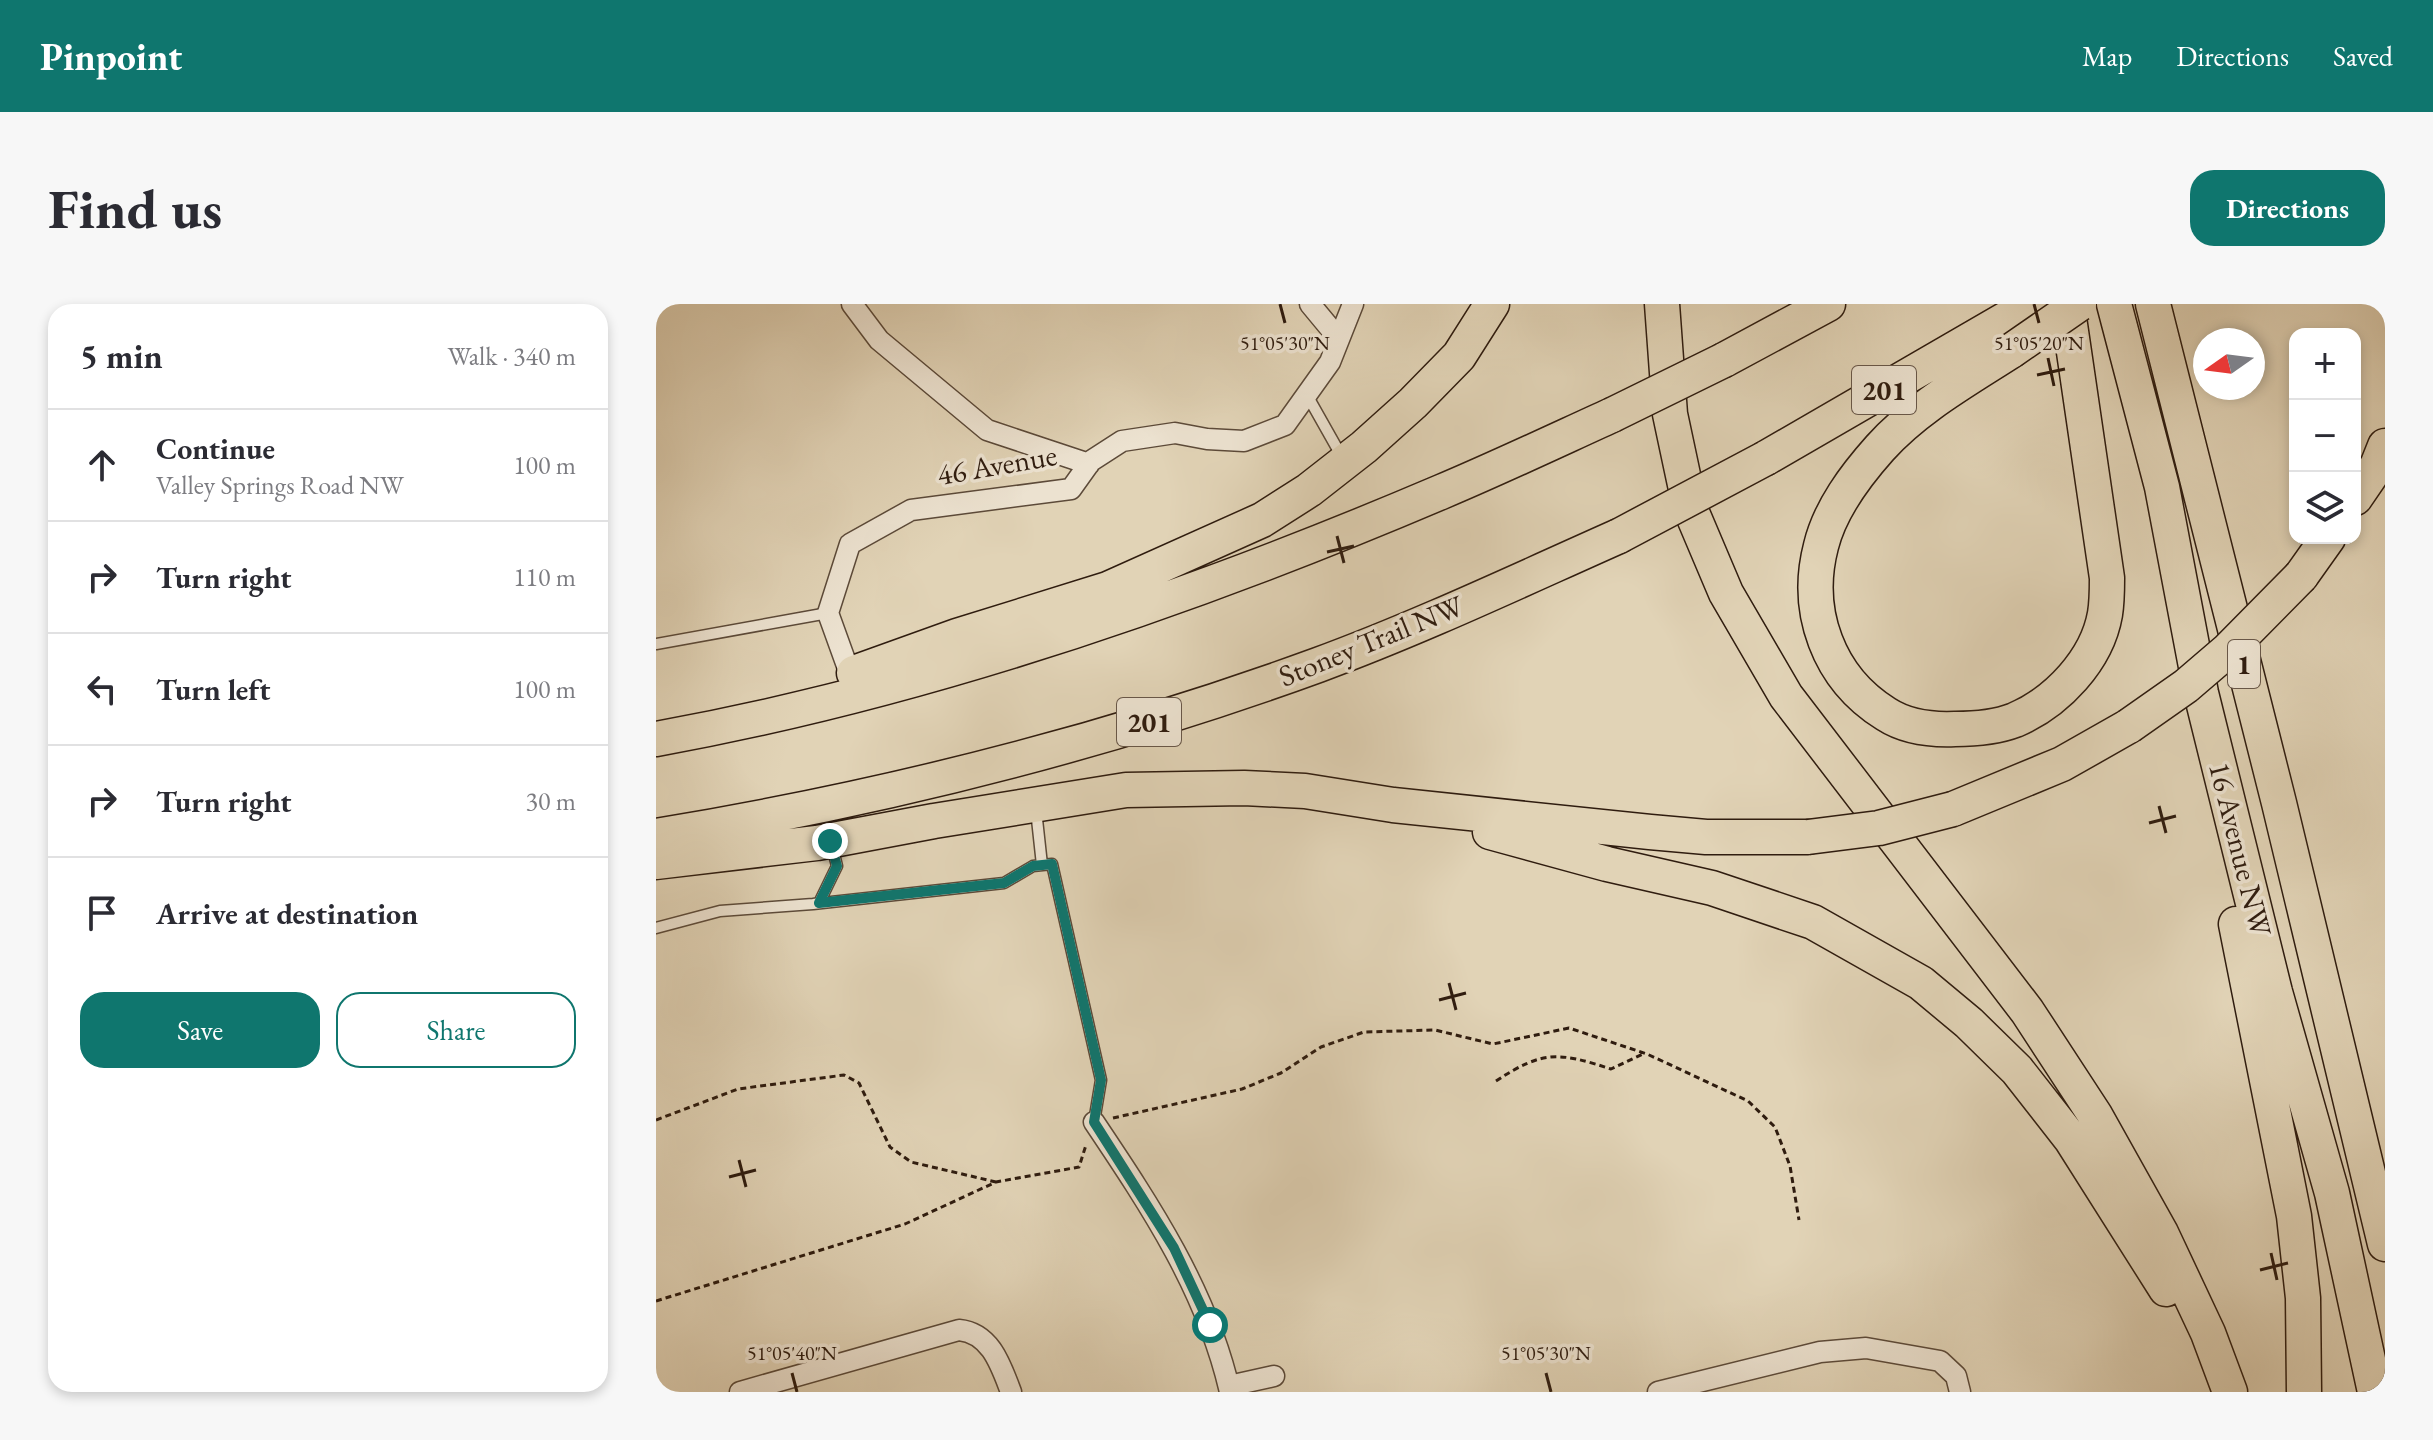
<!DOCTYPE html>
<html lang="en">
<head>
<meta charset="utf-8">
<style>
  body { margin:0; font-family:"EB Garamond",serif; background:#f7f7f7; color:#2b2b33 }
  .controls { position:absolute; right:24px; top:24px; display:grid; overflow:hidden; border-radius:16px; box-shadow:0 4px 12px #0003 }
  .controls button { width:72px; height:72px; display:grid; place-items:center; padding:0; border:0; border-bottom:2px solid #e1e1e2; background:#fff; color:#2b2b33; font:40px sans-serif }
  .compass { position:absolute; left:1537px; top:24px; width:72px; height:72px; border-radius:50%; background:#fff; box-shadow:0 4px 12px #0003; rotate:256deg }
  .stop { position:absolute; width:24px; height:24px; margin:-18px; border:6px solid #0f766e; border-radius:50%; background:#fff }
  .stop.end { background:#0f766e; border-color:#fff; box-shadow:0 2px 8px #0008 }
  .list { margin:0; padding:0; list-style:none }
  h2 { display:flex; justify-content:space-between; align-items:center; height:104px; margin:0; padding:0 32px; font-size:34px }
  h2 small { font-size:26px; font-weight:400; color:#7c7c81 }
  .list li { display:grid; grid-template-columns:52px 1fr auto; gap:24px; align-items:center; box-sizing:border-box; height:112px; padding:0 32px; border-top:2px solid #e1e1e2 }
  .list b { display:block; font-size:30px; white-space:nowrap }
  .list p { margin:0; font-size:26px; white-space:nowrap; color:#7c7c81 }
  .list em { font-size:26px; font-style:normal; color:#7c7c81 }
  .actions { display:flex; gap:16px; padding:24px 32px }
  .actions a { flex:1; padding:18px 0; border:2px solid #0f766e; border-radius:24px; text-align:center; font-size:28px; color:#0f766e }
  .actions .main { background:#0f766e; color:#fff }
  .icon { flex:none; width:44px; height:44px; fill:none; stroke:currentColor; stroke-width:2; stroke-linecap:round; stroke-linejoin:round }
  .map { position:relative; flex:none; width:1729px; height:1088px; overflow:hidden; border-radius:24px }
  header { display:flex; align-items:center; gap:48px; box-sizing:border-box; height:112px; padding:0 40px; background:#0f766e; color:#fff }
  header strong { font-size:38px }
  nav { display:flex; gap:44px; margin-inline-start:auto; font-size:28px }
  .intro { display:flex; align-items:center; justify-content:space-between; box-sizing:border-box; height:192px; padding:0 48px }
  h1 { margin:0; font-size:56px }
  .button { padding:20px 36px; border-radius:24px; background:#0f766e; color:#fff; font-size:28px; font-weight:700 }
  main { display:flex; gap:48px; padding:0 48px }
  aside { flex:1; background:#fff; border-radius:24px; box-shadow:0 4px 12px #0003 }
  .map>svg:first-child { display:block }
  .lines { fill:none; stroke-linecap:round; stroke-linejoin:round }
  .service-casing { stroke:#5c4a39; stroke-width:13 }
  .minor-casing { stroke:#5c4a39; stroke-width:23 }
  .motorway-casing { stroke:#2f1c0f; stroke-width:37 }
  .path { stroke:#2f1c0f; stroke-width:3; stroke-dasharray:6 4; stroke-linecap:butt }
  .service { stroke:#ece2d0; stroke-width:10 }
  .minor { stroke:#ece2d0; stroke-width:20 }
  .motorway { stroke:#e1d3b6; stroke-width:34 }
  .motorway-bridge-casing { stroke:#2f1c0f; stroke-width:37; stroke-linecap:butt }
  .motorway-bridge { stroke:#e1d3b6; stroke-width:34 }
  .route { stroke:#0f766e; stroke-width:10 }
  .ticks { fill:none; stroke:#2f1c0f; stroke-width:3 }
  .labels { text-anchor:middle; stroke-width:7; stroke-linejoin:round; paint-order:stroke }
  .shield { fill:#ece2d0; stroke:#685749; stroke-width:2 }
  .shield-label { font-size:28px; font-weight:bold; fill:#2f1c0f }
  .street-label { font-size:30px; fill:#2f1c0f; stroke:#ece2d0 }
  .ticks-label { font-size:20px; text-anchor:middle; fill:#2f1c0f; stroke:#ece2d0; stroke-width:7; stroke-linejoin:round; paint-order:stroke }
</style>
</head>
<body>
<header>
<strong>Pinpoint</strong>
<nav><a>Map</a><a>Directions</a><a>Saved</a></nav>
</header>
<div class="intro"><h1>Find us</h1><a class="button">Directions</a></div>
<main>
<aside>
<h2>5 min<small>Walk · 340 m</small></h2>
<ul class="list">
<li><svg class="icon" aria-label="ahead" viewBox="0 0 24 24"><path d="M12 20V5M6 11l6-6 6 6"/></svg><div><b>Continue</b><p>Valley Springs Road NW</p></div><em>100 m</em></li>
<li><svg class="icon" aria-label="right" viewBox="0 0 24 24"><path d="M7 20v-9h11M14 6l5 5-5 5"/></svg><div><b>Turn right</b></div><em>110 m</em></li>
<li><svg class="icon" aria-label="left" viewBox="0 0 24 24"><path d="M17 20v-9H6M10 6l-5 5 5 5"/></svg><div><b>Turn left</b></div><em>100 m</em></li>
<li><svg class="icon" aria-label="right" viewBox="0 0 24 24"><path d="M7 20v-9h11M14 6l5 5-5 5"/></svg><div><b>Turn right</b></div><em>30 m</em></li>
<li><svg class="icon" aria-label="arrive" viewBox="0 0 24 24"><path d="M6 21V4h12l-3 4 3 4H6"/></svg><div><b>Arrive at destination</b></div></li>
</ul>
<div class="actions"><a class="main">Save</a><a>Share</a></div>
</aside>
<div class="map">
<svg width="1729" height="1088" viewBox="0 0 1729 1088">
  <rect width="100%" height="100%" fill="#e1d3b6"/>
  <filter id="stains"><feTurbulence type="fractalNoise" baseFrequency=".0025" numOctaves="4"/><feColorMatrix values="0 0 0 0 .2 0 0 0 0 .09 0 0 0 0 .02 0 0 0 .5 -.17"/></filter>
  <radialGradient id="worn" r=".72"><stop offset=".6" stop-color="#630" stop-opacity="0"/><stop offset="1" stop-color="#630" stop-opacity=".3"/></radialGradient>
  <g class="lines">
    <g class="service-casing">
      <path id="service" d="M651,91L686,153
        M0,340L172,309
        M380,506L386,561
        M163,599L181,562L176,542
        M0,624L64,607L157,600L348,579L377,562L396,560L445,776L438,818"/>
    </g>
    <g class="minor-casing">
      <path id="minor" d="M196,0L223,36L331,126L433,160
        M654,0L683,35
        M194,370L172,309L194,240L255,206L415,185L435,157L466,137L519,129L551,135L588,137L629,121L674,58L697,0
        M438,818C495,903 551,987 574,1088
        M573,1082L618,1072
        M84,1088L303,1026C335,1029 345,1062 355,1088
        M1002,1088L1164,1048L1210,1044L1284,1057L1300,1072L1304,1088"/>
    </g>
    <g class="motorway-casing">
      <path id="motorway" d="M1006,0L1014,110L1034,204L1070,289L1130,392L1371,707L1439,811L1505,929L1552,1029L1574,1088
        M1458,0L1506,183L1545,389L1619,688L1676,889L1719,1088
        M1497,0L1623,499L1729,940
        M1355,47C1310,76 1260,104 1224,144C1199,172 1174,205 1165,242C1148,307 1172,374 1230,410C1250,423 1275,426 1299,425C1318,425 1341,423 1359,416C1401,398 1441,356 1449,310C1451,298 1451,285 1451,274L1411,0
        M1068,56L1172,0
        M1110,154L1376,0
        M1699,194L1721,162L1729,142
        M1645,272L1672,234
        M198,369L301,332L452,285L606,216L653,186L708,143L757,99L803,52L836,0
        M0,435C266,387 536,294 785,188C842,164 899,137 956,111
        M1297,505L1406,460L1473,422
        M834,528L951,560L1056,584L1157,618L1265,679L1313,719L1361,766L1415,835L1510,985
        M0,532C225,495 448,439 662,361C765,323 864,276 963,232
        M0,558L161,539L278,517L470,486L588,484L649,487L737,501L994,528L1050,533H1152
        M1580,620L1638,912L1647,994L1648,1088"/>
    </g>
    <path class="path" d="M840,777C887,746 903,748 955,765L989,749
      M457,814L586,785L625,769L665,743L708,728L779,726L837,740L913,724L991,750L1092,797L1119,823L1134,862L1143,916
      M0,816L82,785L188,771L203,779L234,843L255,858L340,878
      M0,997L249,920L340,878L423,863L430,841"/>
    <use href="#service" class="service"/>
    <use href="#minor" class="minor"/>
    <use href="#motorway" class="motorway"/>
    <g class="motorway-bridge-casing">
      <path id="motorway-bridge" d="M1355,47L1423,0
        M956,111L1068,56
        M963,232L1110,154
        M1473,422L1530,382L1572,346L1645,272
        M1152,533L1223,524L1297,505"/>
    </g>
    <use href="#motorway-bridge" class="motorway-bridge"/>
  </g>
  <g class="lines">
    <path class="route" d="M174,537L181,562L163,599L348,579L377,562L396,560L445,776L438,818L518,944L554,1021"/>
  </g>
  <path class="ticks" d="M624,0L629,19M1378,0L1383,19M1392,54L1398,82M1381,71L1409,65M681,232L688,259M671,248L698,242M1503,502L1510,529M1493,519L1520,512M793,679L800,706M783,696L810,689M83,856L90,883M73,873L100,866M1615,949L1621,976M1604,966L1632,959M136,1069L141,1088M890,1069L895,1088"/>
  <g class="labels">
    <g class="shield">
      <rect x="1196" y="62" width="64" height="48" rx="6"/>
      <rect x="1572" y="336" width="32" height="48" rx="6"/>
      <rect x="461" y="394" width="64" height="48" rx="6"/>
    </g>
    <g class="shield-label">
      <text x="1228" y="96">201</text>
      <text x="1588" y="370">1</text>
      <text x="493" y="428">201</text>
    </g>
    <g class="street-label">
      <text transform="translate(341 161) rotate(-10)" y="10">46 Avenue</text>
      <text transform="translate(715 337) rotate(-22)" y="10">Stoney Trail NW</text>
      <text transform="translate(1584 545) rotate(76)" y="10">16 Avenue NW</text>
    </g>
  </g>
  <g class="ticks-label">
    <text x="629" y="46">51°05'30"N</text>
    <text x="1383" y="46">51°05'20"N</text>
    <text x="136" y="1056">51°05'40"N</text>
    <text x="890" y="1056">51°05'30"N</text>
  </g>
  <rect width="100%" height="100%" filter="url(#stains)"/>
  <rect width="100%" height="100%" fill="url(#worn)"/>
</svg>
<div class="controls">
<button>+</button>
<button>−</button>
<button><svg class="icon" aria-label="layers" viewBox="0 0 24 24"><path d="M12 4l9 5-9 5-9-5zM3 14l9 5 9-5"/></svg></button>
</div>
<svg class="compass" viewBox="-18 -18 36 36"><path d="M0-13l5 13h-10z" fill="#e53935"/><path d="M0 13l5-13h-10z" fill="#7c7c81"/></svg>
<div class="stop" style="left:554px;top:1021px"></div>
<div class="stop end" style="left:174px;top:537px"></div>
</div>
</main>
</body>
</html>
